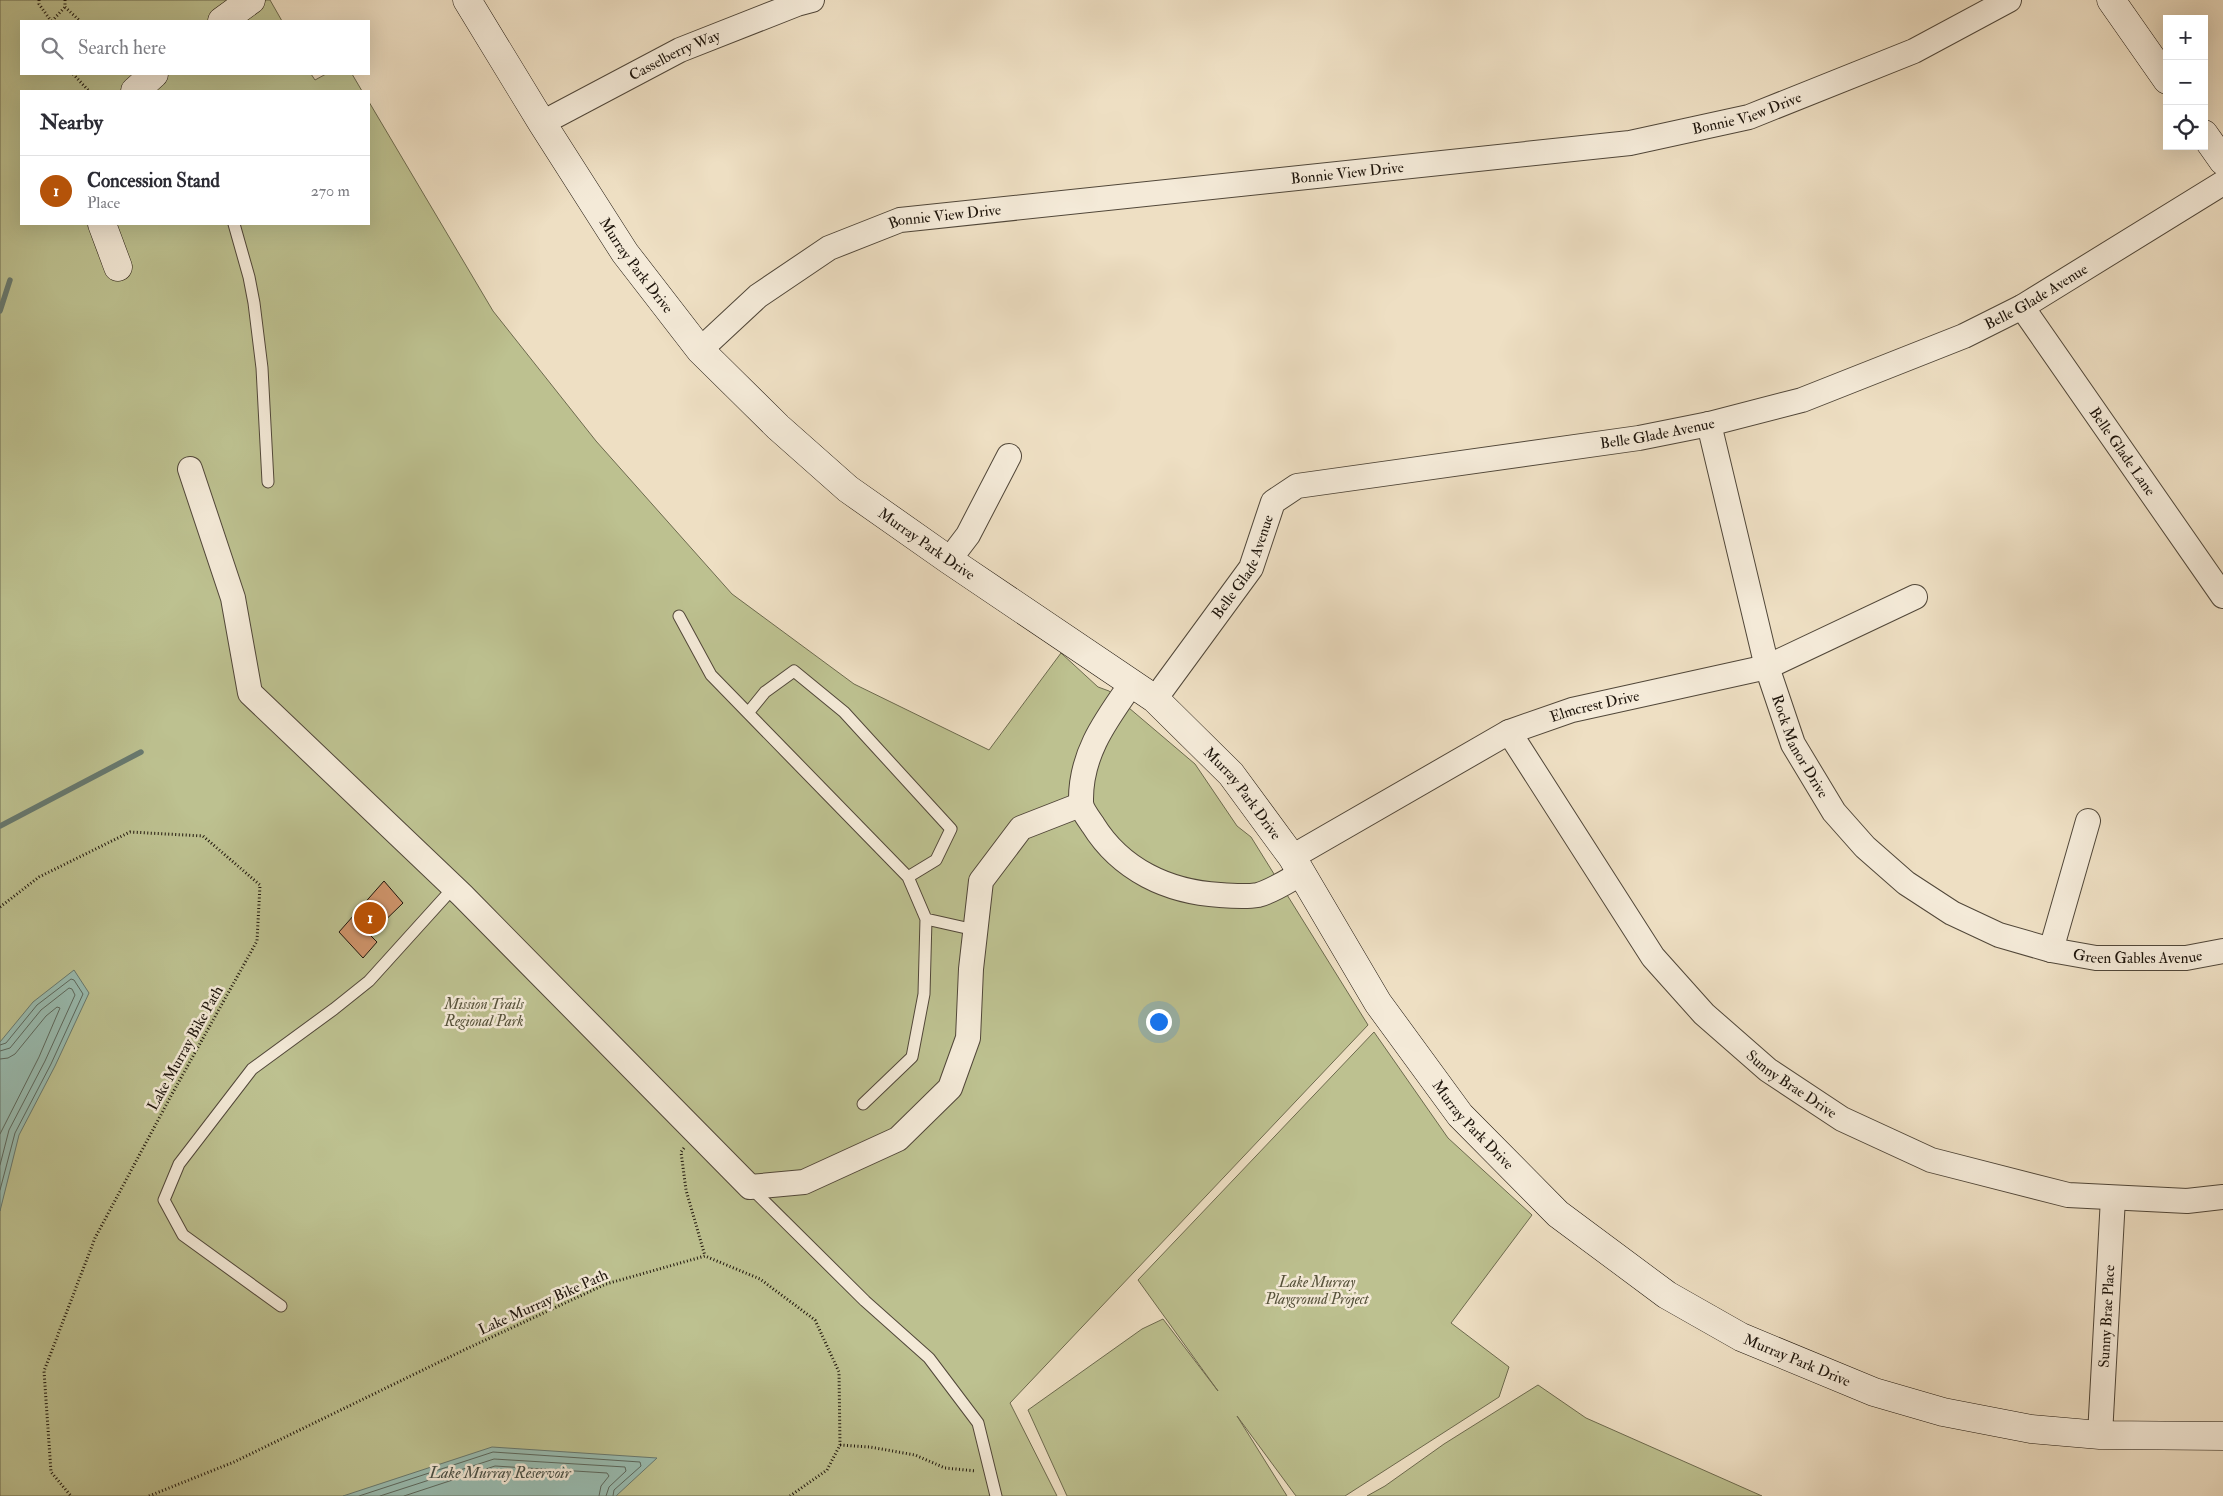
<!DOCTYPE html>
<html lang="en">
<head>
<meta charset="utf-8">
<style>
  body { margin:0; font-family:"IM FELL Double Pica",serif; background:#f2f2f3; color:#2b2b33 }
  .controls { position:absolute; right:15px; top:15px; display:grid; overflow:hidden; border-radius:0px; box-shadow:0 5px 20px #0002 }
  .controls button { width:45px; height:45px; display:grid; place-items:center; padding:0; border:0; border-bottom:1px solid #e1e1e2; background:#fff; color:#2b2b33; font:25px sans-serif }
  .you { position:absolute; left:1158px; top:1021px; width:18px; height:18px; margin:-12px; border:4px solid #fff; border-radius:50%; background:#1a73e8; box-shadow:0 0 0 8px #1a73e833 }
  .badge { display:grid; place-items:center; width:32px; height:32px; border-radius:50%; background:#b45309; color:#fff; font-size:16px; font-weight:700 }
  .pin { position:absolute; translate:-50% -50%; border:2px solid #fff; box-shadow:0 1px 5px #0006 }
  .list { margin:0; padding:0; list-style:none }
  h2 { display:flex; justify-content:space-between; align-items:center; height:65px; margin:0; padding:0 20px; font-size:21px }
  h2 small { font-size:16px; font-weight:400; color:#7c7c81 }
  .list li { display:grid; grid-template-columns:32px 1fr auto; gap:15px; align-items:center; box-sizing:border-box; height:70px; padding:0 20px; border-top:1px solid #e1e1e2 }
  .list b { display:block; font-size:19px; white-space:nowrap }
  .list p { margin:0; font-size:16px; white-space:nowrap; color:#7c7c81 }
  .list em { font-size:16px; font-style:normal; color:#7c7c81 }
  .icon { flex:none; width:28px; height:28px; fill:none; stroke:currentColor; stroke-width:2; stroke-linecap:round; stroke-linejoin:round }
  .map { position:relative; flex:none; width:2223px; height:1496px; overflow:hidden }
  .search { position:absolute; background:#fff; box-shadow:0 5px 20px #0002; left:20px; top:20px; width:350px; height:55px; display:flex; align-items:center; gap:12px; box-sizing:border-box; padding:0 18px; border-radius:0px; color:#7c7c81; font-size:19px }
  .panel { position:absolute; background:#fff; box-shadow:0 5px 20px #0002; left:20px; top:90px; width:350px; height:135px; border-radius:0px }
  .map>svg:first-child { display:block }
  .green { fill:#bdc190; stroke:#6d6a4e }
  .water { fill:#99bdb2; stroke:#67796f }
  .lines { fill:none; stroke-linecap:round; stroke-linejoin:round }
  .shore { stroke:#5b685e; stroke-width:1 }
  .stream { stroke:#67796f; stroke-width:5.5 }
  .building { fill:#cf946b; stroke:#1d140b }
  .lane-casing { stroke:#514739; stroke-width:13 }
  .street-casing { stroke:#514739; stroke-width:26 }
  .secondary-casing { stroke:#1d140b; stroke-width:29 }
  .path { stroke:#1d140b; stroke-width:3; stroke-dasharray:1 2.5; stroke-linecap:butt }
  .lane { stroke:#f4ead8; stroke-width:11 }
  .street { stroke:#f4ead8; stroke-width:24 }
  .secondary { stroke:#f4ead8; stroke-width:28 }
  .labels { text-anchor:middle; stroke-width:5; stroke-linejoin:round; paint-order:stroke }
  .street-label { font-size:15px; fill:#1d140b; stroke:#f4ead8 }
  .park-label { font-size:15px; font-style:italic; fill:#55513a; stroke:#f4ead8 }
  .water-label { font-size:16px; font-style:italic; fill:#484f45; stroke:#f4ead8 }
</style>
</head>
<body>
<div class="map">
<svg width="2223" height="1496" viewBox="0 0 2223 1496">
  <rect width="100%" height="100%" fill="#eedfc3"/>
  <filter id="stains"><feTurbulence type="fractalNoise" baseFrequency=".004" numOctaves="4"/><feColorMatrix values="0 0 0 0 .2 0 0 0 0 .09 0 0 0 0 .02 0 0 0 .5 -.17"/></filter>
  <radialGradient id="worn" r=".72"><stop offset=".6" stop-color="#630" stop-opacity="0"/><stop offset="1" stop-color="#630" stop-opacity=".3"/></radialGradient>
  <path class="green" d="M0,0H270L282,21H21V74H311L315,80L326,74H352L362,91H21V224H369V102L493,311L596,441L732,594L854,684L989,750L1061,653L1098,687L1109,691L1195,764L1237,826L1251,837L1368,1025L1010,1403L1057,1496H0Z
    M1374,1032L1448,1138L1532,1215L1451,1323L1509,1367L1499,1397L1345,1496H1296L1237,1416L1287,1496H1067L1028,1410L1142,1329L1163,1319L1218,1391L1138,1280Z
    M1538,1385L1586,1418L1762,1496H1367L1385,1486L1444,1444Z"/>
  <path class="water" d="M74,970L89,993L55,1066L19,1135L0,1211V1042L33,1002Z
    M492,1447L657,1458L616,1496H343Z"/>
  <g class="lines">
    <path class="shore" d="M0,1045L6,1043L37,1005L71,979L74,980L83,994L51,1064L15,1133L0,1190
      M0,1051L10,1048L41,1010L69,988L72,989L75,995L45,1061L9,1130L0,1165
      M0,1059L8,1058L15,1054L46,1016L57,1007L60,1008L39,1057L0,1134
      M359,1496L493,1452L640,1462L641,1466L614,1490L613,1496
      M380,1496L494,1459L625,1467L626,1471L609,1487L606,1496
      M404,1496L495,1466L607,1473L609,1476L601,1486L599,1496"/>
    <path class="stream" d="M0,311L10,280
      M0,826L141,752"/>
  </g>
  <path class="building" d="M384,881L403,903L370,935L377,942L363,958L339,932Z"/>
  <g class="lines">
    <g class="lane-casing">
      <path id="lane" d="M234,224L249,277L254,303L262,368L268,482
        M679,616L711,675L908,877L926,919L975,930
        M748,713L765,692L794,671L844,712L951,829L936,860L908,877
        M863,1104L912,1057L924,994L926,919
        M752,1189L865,1301L929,1358L978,1423L996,1496
        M281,1306L183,1235L164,1200L179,1164L252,1069L334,1009L369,981L454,887"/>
    </g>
    <g class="street-casing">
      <g id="street">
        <path id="s1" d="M542,123L680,50L797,4L812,0"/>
        <path id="s2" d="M2022,307L2223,596"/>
        <path id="s3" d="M700,350L758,296L829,248L900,220L1630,143L1749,117L1914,51L2009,0"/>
        <path id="s4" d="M1709,424L1767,667L1793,744L1834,812L1865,847L1906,883L1952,913L1999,935L2051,950L2096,958H2186L2223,951"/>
        <path d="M190,469L233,598L250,693L462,895L750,1187L804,1182L898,1139L950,1088L968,1038L971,969L981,881L1021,828L1080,805"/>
        <path d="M949,560L968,535L1009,456"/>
        <path d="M1132,683C1106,720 1080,754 1081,802C1081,809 1089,819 1093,825C1121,870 1168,892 1220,895C1232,896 1246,897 1258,895C1273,891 1289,880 1302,873"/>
        <path id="s5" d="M1155,699L1251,568L1273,502L1297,486L1639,438L1709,424L1802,400L1964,336L2022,307L2223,183"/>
        <path id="s6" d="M1509,732L1653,957L1704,1014L1768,1070L1842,1119L1931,1160L2068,1195L2187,1201L2223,1197"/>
        <path id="s7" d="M1292,857L1509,732L1572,710L1767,667L1915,597"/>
        <path d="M2051,950L2088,821"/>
        <path id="s8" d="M2100,1435L2113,1198"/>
      </g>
    </g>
    <g class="secondary-casing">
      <g id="secondary">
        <path id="s9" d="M467,0L542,123L625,253L700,350L778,427L848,489L949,560L1155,699L1231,774L1292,857L1378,1003L1460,1115L1558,1214L1667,1295L1741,1337L1874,1392L1943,1412L2031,1429L2100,1435L2223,1436"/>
        <path d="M2111,0L2167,80"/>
        <path d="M222,21L251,0"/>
        <path d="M135,91L154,74"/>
        <path d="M2204,134L2223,161"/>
        <path d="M102,224L118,267"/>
      </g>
    </g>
    <path class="path" d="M39,0V4L51,21
      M65,0V7L80,21
      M52,21L65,7
      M73,74L89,91
      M0,907L39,877L130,832L203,836L260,885L257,941L172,1094L95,1238L44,1371L51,1472L71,1496
      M684,1148L681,1152L686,1190L705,1256
      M840,1445L870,1447L915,1455L945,1468L976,1471
      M149,1496L234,1462L464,1350L606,1284L705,1256L760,1279L815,1320L839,1372L840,1445L827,1470L790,1496"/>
    <use href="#lane" class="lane"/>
    <use href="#street" class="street"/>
    <use href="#secondary" class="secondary"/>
  </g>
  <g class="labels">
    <g class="street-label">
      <text dy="5" stroke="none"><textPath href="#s1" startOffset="149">Casselberry Way</textPath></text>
      <text dy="5" stroke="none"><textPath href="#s3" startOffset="1096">Bonnie View Drive</textPath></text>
      <text dy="5" stroke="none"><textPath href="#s3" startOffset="691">Bonnie View Drive</textPath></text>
      <text dy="5" stroke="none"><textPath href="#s3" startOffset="286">Bonnie View Drive</textPath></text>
      <text dy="5" stroke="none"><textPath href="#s9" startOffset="315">Murray Park Drive</textPath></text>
      <text dy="5" stroke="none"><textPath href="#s5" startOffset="1030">Belle Glade Avenue</textPath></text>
      <text dy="5" stroke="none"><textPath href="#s5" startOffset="625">Belle Glade Avenue</textPath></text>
      <text dy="5" stroke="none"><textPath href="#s2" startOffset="176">Belle Glade Lane</textPath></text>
      <text dy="5" stroke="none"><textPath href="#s9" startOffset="720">Murray Park Drive</textPath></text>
      <text dy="5" stroke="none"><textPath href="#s5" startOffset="160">Belle Glade Avenue</textPath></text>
      <text dy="5" stroke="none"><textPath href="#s7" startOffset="340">Elmcrest Drive</textPath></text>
      <text dy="5" stroke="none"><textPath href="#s4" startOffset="336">Rock Manor Drive</textPath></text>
      <text dy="5" stroke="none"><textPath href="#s9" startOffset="1125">Murray Park Drive</textPath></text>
      <text dy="5" stroke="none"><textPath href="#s4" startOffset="760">Green Gables Avenue</textPath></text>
      <text transform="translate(185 1048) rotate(-61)" y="5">Lake Murray Bike Path</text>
      <text dy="5" stroke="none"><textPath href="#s6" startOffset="456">Sunny Brae Drive</textPath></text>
      <text dy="5" stroke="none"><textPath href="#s9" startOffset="1530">Murray Park Drive</textPath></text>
      <text transform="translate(543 1302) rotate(-24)" y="5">Lake Murray Bike Path</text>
      <text dy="5" stroke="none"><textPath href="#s8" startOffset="119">Sunny Brae Place</textPath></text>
      <text dy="5" stroke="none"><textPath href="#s9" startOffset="1935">Murray Park Drive</textPath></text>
    </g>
    <g class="park-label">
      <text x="484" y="1009">Mission Trails<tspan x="484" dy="17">Regional Park</tspan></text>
      <text x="1317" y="1287">Lake Murray<tspan x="1317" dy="17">Playground Project</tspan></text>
    </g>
    <g class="water-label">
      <text x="500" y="1478">Lake Murray Reservoir</text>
    </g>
  </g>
  <rect width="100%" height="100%" filter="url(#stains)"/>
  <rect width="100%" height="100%" fill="url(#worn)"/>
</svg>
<div class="controls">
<button>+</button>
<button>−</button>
<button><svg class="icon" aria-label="locate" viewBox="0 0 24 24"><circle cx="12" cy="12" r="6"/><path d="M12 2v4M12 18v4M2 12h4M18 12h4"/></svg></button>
</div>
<div class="you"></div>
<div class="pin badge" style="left:370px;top:918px">1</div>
<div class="search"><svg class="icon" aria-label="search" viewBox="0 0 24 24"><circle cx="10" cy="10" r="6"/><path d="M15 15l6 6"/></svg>Search here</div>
<section class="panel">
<h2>Nearby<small></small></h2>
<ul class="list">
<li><span class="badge">1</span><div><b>Concession Stand</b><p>Place</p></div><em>270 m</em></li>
</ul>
</section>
</div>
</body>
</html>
